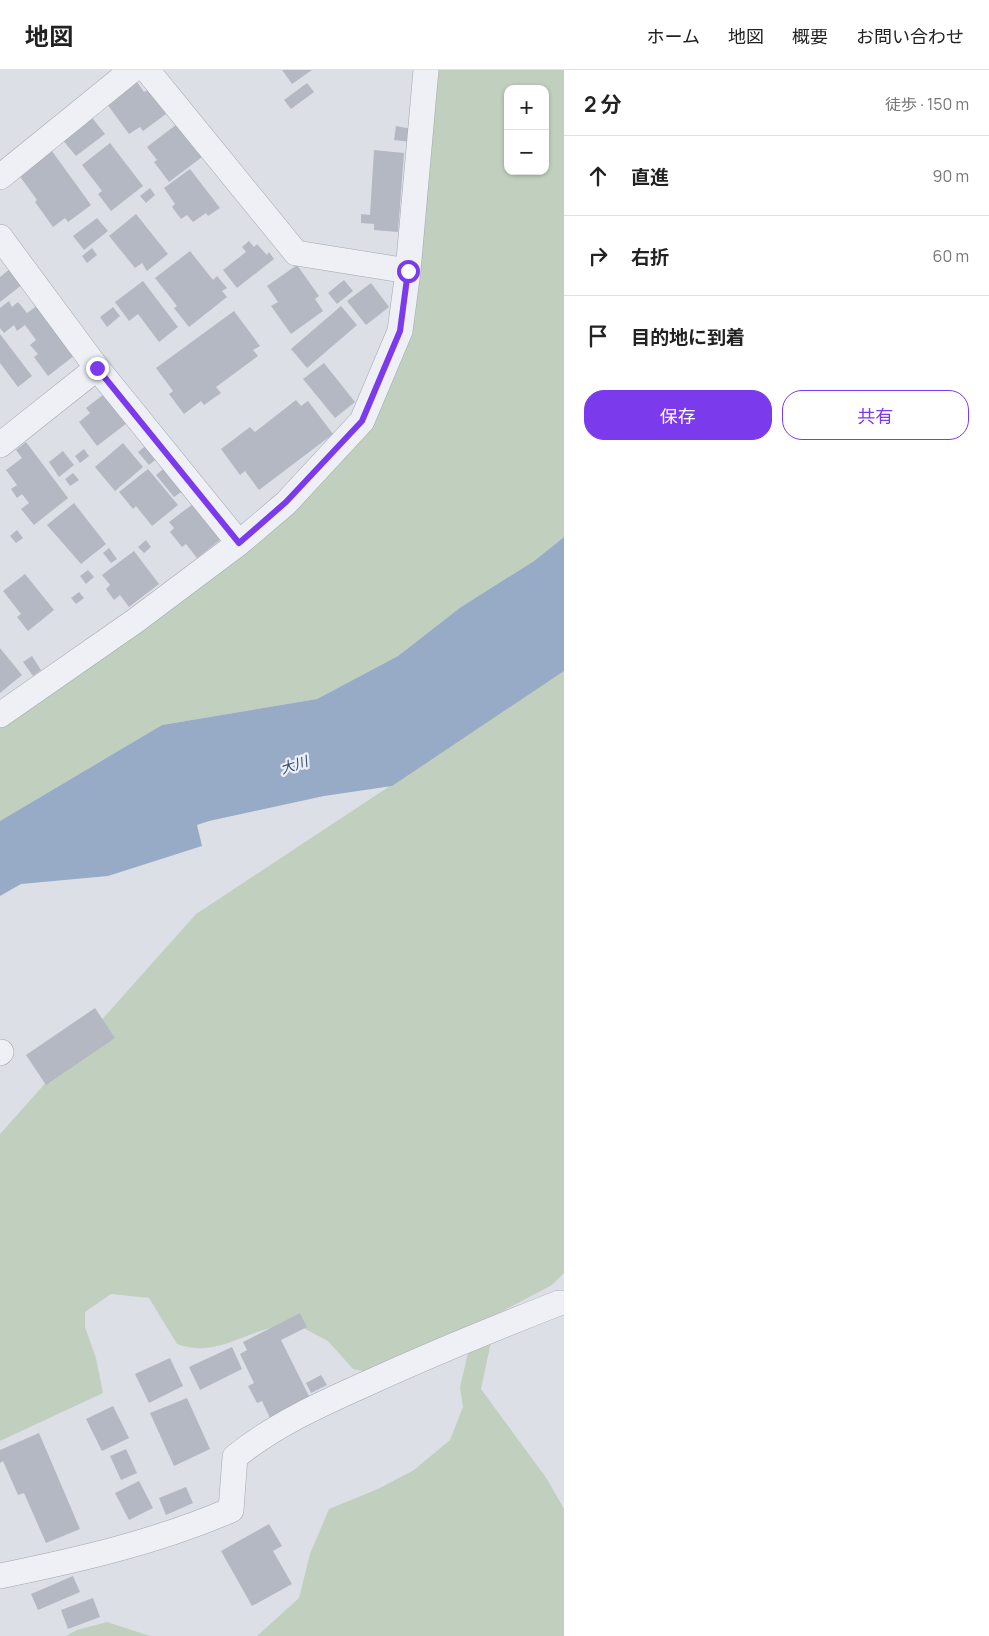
<!DOCTYPE html>
<html lang="ja">
<head>
<meta charset="utf-8">
<style>
  body { margin:0; font-family:Manrope,"Noto Sans JP",sans-serif; background:#f6f6f6; color:#222 }
  .controls { position:absolute; right:15px; top:15px; display:grid; overflow:hidden; border-radius:10px; box-shadow:0 1px 4px #0004 }
  .controls button { width:45px; height:45px; display:grid; place-items:center; padding:0; border:0; border-bottom:1px solid #e0e0e0; background:#fff; color:#222; font:25px sans-serif }
  .stop { position:absolute; width:15px; height:15px; margin:-11px; border:4px solid #7c3aed; border-radius:50%; background:#fff }
  .stop.end { background:#7c3aed; border-color:#fff; box-shadow:0 1px 5px #0008 }
  .list { margin:0; padding:0; list-style:none }
  h2 { display:flex; justify-content:space-between; align-items:center; height:65px; margin:0; padding:0 20px; font-size:21px }
  h2 small { font-size:16px; font-weight:400; color:#767676 }
  .list li { display:grid; grid-template-columns:32px 1fr auto; gap:15px; align-items:center; box-sizing:border-box; height:80px; padding:0 20px; border-top:1px solid #e0e0e0 }
  .list b { display:block; font-size:19px; white-space:nowrap }
  .list em { font-size:16px; font-style:normal; color:#767676 }
  .actions { display:flex; gap:10px; padding:15px 20px }
  .actions a { flex:1; padding:11px 0; border:1px solid #7c3aed; border-radius:20px; text-align:center; font-size:18px; color:#7c3aed }
  .actions .main { background:#7c3aed; color:#fff }
  .icon { flex:none; width:28px; height:28px; fill:none; stroke:currentColor; stroke-width:2; stroke-linecap:round; stroke-linejoin:round }
  .map { position:relative; flex:none; width:564px; height:1566px; overflow:hidden }
  header { display:flex; align-items:center; gap:30px; box-sizing:border-box; height:70px; padding:0 25px; background:#fff; border-bottom:1px solid #e0e0e0 }
  header strong { font-size:24px }
  nav { display:flex; gap:28px; margin-inline-start:auto; font-size:18px }
  main { display:flex }
  aside { flex:1; background:#fff }
  .map>svg:first-child { display:block }
  .green { fill:#c1d0be; fill-rule:evenodd }
  .water { fill:#98abc6 }
  .building { fill:#b4b8c3 }
  .lines { fill:none; stroke-linecap:round; stroke-linejoin:round }
  .street-casing { stroke:#a2a6b0; stroke-width:26 }
  .street { stroke:#eff0f5; stroke-width:25 }
  .route { stroke:#7c3aed; stroke-width:6 }
  .labels { text-anchor:middle; stroke-width:4.5; stroke-linejoin:round; paint-order:stroke }
  .water-label { font-size:14px; font-style:italic; fill:#32496e; stroke:#ebeef4 }
</style>
</head>
<body>
<header>
<strong>地図</strong>
<nav><a>ホーム</a><a>地図</a><a>概要</a><a>お問い合わせ</a></nav>
</header>
<main>
<div class="map">
<svg width="564" height="1566" viewBox="0 0 564 1566">
  <rect width="100%" height="100%" fill="#dcdfe6"/>
  <path class="green" d="M439,0H564V467L534,491L461,537L398,586L317,629L162,655L0,751V653L376,346L414,251ZM508,19H545V101H508Z
    M564,601V1203L552,1215L497,1244L481,1319L547,1409L564,1439V1566H257L299,1528L310,1484L329,1439L378,1419L414,1400L450,1370L463,1337L460,1317L472,1266L454,1262L373,1303L353,1299L328,1271L294,1253C285,1255 276,1256 267,1259C233,1269 213,1286 177,1274L149,1228L111,1224L85,1242V1257L96,1288L103,1323L0,1371V1064L196,844Z
    M107,1552L147,1565L150,1566H66L77,1560Z"/>
  <path class="water" d="M564,467V601L392,716L324,726L209,751L197,755L202,776L108,806L21,814L0,826V751L162,655L317,629L398,586L461,537L534,491Z"/>
  <path class="building" d="M282,0H312L292,14Z
    M137,12L144,22L148,20L166,44L143,61L140,57L129,64L107,34Z
    M307,13L314,22L291,39L284,30Z
    M90,45L105,64L76,86L61,68Z
    M177,54L202,87L169,112L154,92L157,90L147,77Z
    M396,56L412,59L410,72L394,70Z
    M110,73L143,116L111,141L98,124L102,121L82,95Z
    M49,77L91,135L68,152L65,148L53,157L35,132L37,130L16,101Z
    M374,80L404,83L398,162L374,160V154L361,153V144L370,145Z
    M190,99L220,138L208,146L206,143L193,152L187,145L181,149L172,137L175,134L164,118Z
    M150,118L155,125L146,133L140,126Z
    M136,144L168,184L147,201L142,193L135,198L109,166Z
    M97,148L108,161L84,180L73,166Z
    M249,171L254,177L257,174L267,185L269,182L274,189L237,218L223,200L246,182L242,177Z
    M92,178L97,185L87,193L82,186Z
    M190,181L213,210L217,206L227,218L222,221L227,227L189,257L174,238L177,236L155,208Z
    M297,195L319,226L315,229L323,241L291,264L271,236L278,232L267,216Z
    M11,198L23,214L0,232V207Z
    M344,210L353,221L337,234L328,223Z
    M143,211L178,257L159,272L138,244L129,251L115,232Z
    M371,213L389,237L366,255L347,231Z
    M9,231L12,237L18,232L27,243L41,233L79,282L48,306L34,287L38,284L30,275L36,270L25,255L17,261L14,255L4,263L0,258V238Z
    M341,236L357,255L307,298L291,279Z
    M113,237L120,246L107,257L100,247Z
    M234,241L260,276L253,280L258,286L216,317L221,323L204,335L201,331L184,344L169,324L173,321L156,298Z
    M0,264L32,306L18,317L0,293Z
    M324,293L355,332L335,348L303,309Z
    M108,321L131,350L97,376L79,352L90,343L86,338Z
    M296,330L301,336L308,331L333,364L259,420L245,401L240,405L221,379L250,357L255,362Z
    M26,372L68,428L34,455L21,439L29,433L22,424L17,428L11,419L17,415L6,400L22,388L16,380Z
    M123,373L143,397L115,421L95,397Z
    M149,373L160,386L149,395L138,382Z
    M84,379L89,386L80,393L75,386Z
    M63,381L74,395L59,407L49,392Z
    M168,395L187,418L174,427L156,405Z
    M148,399L178,435L152,456L136,436L133,439L119,422Z
    M73,403L79,410L70,416L65,409Z
    M74,433L106,474L81,494L47,455Z
    M193,434L220,470L197,488L186,474L182,477L170,462L174,458L169,452Z
    M17,460L23,468L16,473L10,466Z
    M146,470L151,477L144,483L138,477Z
    M109,478L117,489L111,493L103,483Z
    M134,481L159,514L129,537L120,525L114,530L106,519L110,515L102,505Z
    M88,500L94,507L86,514L80,506Z
    M25,504L54,540L28,561L17,547L21,544L3,521Z
    M79,522L84,528L76,534L71,528Z
    M0,578L22,605L0,623Z
    M32,586L41,600L33,606L23,592Z
    M95,938L115,968L46,1015L26,985Z
    M300,1243L307,1257L281,1270L311,1330L271,1350L262,1331L257,1333L248,1316L254,1313L240,1284L247,1280L243,1272Z
    M232,1277L242,1299L200,1320L189,1297Z
    M170,1288L183,1316L149,1333L135,1304Z
    M321,1305L327,1315L311,1323L306,1313Z
    M187,1328L210,1379L174,1396L150,1343Z
    M113,1336L129,1368L102,1381L86,1349Z
    M39,1363L80,1459L46,1473L24,1423L18,1425L3,1391L0,1393V1380Z
    M126,1379L137,1403L121,1410L110,1386Z
    M139,1411L153,1438L129,1450L115,1423Z
    M186,1417L193,1433L166,1445L159,1428Z
    M269,1454L282,1476L273,1481L292,1514L252,1536L221,1481Z
    M73,1506L80,1522L38,1540L31,1524Z
    M93,1528L100,1547L68,1559L61,1540Z"/>
  <g class="lines">
    <g class="street-casing">
      <path id="street" d="M147,0L296,183L408,201
        M0,107L132,0
        M0,167L97,298L239,473
        M0,375L97,298
        M0,645L135,551L239,473L286,433L362,351L400,261L408,201L426,0
        M0,983L1,982
        M0,1506C78,1490 157,1472 231,1440L235,1387C274,1355 323,1333 368,1313C431,1284 495,1258 559,1233H564"/>
    </g>
    <use href="#street" class="street"/>
  </g>
  <g class="lines">
    <path class="route" d="M97,298L239,473L286,432L362,351L400,261L408,201"/>
  </g>
  <g class="labels">
    <g class="water-label">
      <text transform="translate(294 695) rotate(-18)" y="5">大川</text>
    </g>
  </g>
</svg>
<div class="controls">
<button>+</button>
<button>−</button>
</div>
<div class="stop" style="left:408px;top:201px"></div>
<div class="stop end" style="left:97px;top:298px"></div>
</div>
<aside>
<h2>2 分<small>徒歩 · 150 m</small></h2>
<ul class="list">
<li><svg class="icon" aria-label="ahead" viewBox="0 0 24 24"><path d="M12 20V5M6 11l6-6 6 6"/></svg><div><b>直進</b></div><em>90 m</em></li>
<li><svg class="icon" aria-label="right" viewBox="0 0 24 24"><path d="M7 20v-9h11M14 6l5 5-5 5"/></svg><div><b>右折</b></div><em>60 m</em></li>
<li><svg class="icon" aria-label="arrive" viewBox="0 0 24 24"><path d="M6 21V4h12l-3 4 3 4H6"/></svg><div><b>目的地に到着</b></div></li>
</ul>
<div class="actions"><a class="main">保存</a><a>共有</a></div>
</aside>
</main>
</body>
</html>
